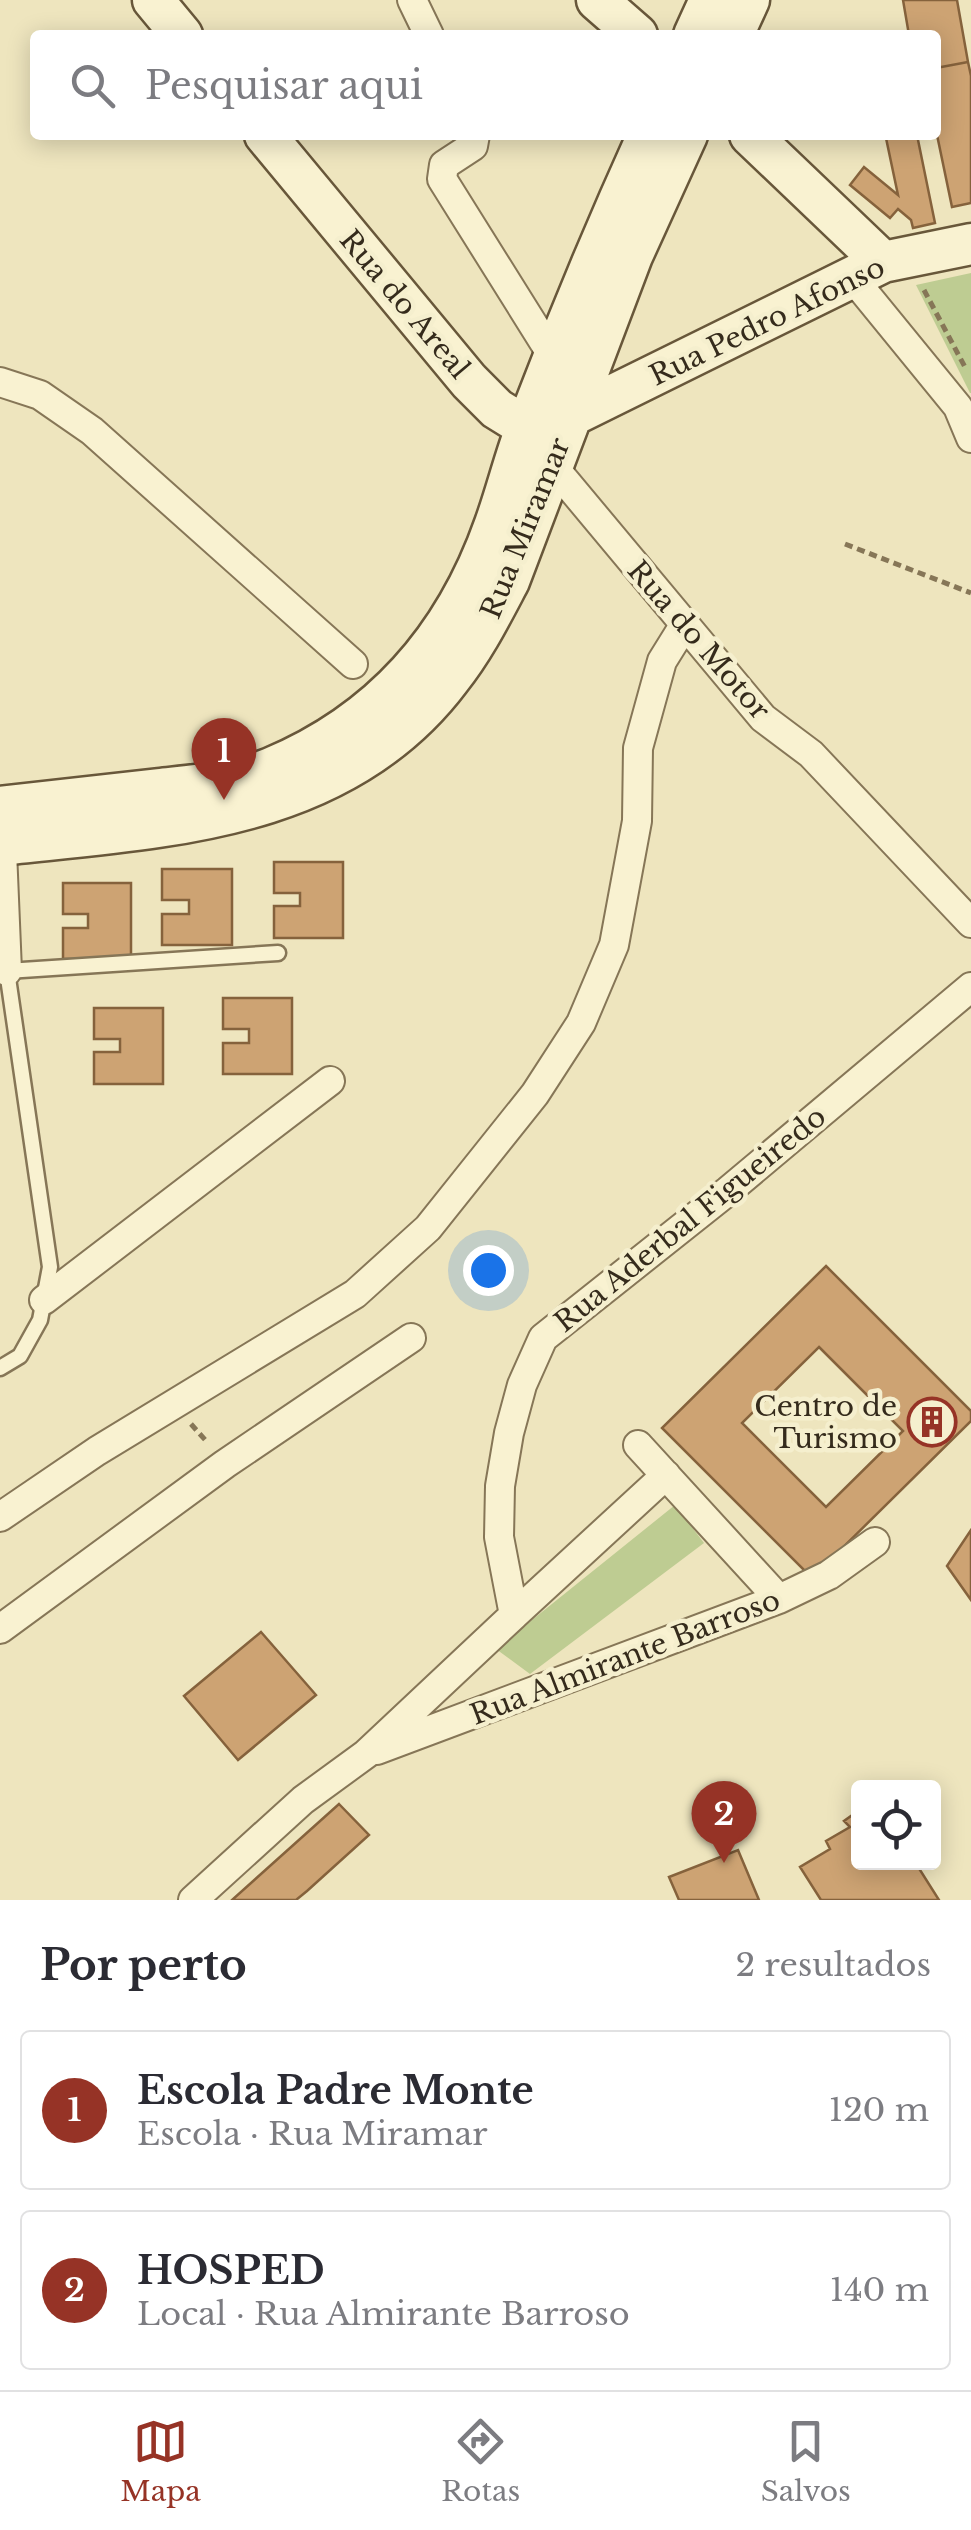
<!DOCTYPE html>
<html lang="pt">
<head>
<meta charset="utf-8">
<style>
  body { margin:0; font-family:"Libre Baskerville",serif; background:#f2f2f3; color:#2b2b33 }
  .controls { position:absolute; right:30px; bottom:30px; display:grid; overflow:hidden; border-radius:10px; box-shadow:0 5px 25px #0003 }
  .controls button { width:90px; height:90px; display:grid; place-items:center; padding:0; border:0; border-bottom:2px solid #e1e1e2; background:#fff; color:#2b2b33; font:50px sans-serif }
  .you { position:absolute; left:488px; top:1270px; width:35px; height:35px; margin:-25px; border:8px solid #fff; border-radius:50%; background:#1a73e8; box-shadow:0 0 0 15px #1a73e833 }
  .badge { display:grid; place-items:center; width:65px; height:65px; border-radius:50%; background:#963326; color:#fff; font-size:32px; font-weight:700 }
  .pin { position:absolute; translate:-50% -82px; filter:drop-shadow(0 2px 5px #0008) }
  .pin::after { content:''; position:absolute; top:52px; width:35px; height:30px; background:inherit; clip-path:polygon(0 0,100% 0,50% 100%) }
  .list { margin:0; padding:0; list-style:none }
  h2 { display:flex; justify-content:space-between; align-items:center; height:130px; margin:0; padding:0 40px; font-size:42px }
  h2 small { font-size:32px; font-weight:400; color:#7c7c81 }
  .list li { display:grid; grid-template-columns:65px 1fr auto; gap:30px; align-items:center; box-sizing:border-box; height:160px; margin:0 20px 20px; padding:0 20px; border:2px solid #e1e1e2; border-radius:10px }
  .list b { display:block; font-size:38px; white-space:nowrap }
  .list p { margin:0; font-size:32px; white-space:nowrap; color:#7c7c81 }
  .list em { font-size:32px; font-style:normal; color:#7c7c81 }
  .icon { flex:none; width:55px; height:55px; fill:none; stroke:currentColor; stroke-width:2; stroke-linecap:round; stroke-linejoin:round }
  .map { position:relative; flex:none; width:971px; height:1900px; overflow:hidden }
  .search { position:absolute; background:#fff; box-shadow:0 5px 25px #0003; left:30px; right:30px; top:30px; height:110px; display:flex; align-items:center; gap:25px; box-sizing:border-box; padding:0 35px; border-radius:10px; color:#7c7c81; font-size:38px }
  .sheet { height:490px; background:#fff }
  nav { display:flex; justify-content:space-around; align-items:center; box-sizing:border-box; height:140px; border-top:2px solid #e1e1e2; background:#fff; font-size:28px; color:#7c7c81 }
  nav a { display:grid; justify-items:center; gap:5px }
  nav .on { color:#963326 }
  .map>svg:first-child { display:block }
  .green { fill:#becc92 }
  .building { fill:#cda373; stroke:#85623c; stroke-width:2.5; fill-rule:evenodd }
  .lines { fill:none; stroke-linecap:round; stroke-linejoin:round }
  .lane-casing { stroke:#867657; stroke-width:19 }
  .street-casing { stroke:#867657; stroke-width:32 }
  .secondary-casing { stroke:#68573a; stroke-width:45 }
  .path { stroke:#867657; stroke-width:5; stroke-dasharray:8 5; stroke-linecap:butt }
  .lane { stroke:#f9f2d1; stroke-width:14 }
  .street { stroke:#f9f2d1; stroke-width:28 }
  .secondary { stroke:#f9f2d1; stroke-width:40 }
  .labels { text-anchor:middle; stroke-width:9; stroke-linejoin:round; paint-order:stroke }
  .street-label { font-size:28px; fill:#352b1c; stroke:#f5efce }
  .poi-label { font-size:28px; fill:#352b1c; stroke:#f5efce; text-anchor:end }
</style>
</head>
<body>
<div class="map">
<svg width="971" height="1900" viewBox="0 0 971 1900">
  <rect width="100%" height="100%" fill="#eee5be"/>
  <path class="green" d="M971,273V393H970L916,285Z
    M675,1505L704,1543L530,1674L496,1649Z"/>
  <path class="building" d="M903,0H957L968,62L936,68V35H909Z
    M968,62L971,76V203L952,207L936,130V68Z
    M895,135H917L935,223L913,228L911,220L898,209L890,218L850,185L864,167L898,195L886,138Z
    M274,862H343V938H274V906H300V893H274Z
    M162,869H232V945H162V914H189V900H162Z
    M63,883H131V959H63V928H88V914H63Z
    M223,998H292V1074H223V1043H249V1029H223Z
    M94,1008H163V1084H94V1052H120V1039H94Z
    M826,1266L971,1411V1421L812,1578L662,1428ZM819,1347L903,1431L826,1507L742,1423Z
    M971,1530V1600L947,1566Z
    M261,1632L316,1695L238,1760L184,1696Z
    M339,1804L369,1835L307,1891L296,1900H232Z
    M858,1811V1862H915L939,1900H821L800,1867L830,1849L826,1841L850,1827L844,1821Z
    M738,1850L759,1900H679L669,1877Z"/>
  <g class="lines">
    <g class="lane-casing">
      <path id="lane" d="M0,1368L20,1356L40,1320L50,1267L7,971L278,953"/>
    </g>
    <g class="street-casing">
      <path id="street" d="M412,0L429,35
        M475,135L473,146L444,165L442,179L554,358
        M851,276L958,407L971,438
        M0,382L40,395L92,431L353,664
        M546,458L763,718L811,754L971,923
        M1,827L7,971
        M44,1300L330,1081
        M638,1445L779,1599
        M0,1517L97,1451L355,1294L428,1228L535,1094L581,1023L614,945L637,821L638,748L662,661L685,624
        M514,1615L666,1475
        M0,1629L225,1464L411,1338
        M377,1750L779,1599L829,1575L875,1542
        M193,1900L303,1800L366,1754L514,1615L499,1537L500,1486L509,1433L522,1385L543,1338L728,1191L971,987"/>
    </g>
    <g class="secondary-casing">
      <path id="secondary" d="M153,0L182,35
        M597,0L637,35
        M694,35L710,0
        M733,35L749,0
        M265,135L469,381L497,409L526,427L569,417L883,262L971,244
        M750,135L883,262
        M0,807C53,801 106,795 159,789C195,785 237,782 271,768C383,721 455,638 495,524C507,491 515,456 528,423C565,326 605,230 648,135
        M0,845C163,827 342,823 450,679C474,649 491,615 509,581L632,256L687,135"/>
    </g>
    <path class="path" d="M924,290L966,369
      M845,544L971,593
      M191,1424L207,1442"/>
    <use href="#lane" class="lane"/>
    <use href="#street" class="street"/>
    <use href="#secondary" class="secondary"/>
  </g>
  <defs>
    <g id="building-ring" transform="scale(2.5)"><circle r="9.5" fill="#f5efce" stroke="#963326" stroke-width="1.5"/><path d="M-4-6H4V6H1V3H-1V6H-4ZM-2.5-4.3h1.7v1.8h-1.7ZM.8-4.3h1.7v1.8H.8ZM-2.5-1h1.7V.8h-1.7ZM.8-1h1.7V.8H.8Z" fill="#963326"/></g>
  </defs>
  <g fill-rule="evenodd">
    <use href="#building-ring" x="932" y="1422"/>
  </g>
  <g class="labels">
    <g class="street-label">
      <text transform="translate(405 304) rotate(50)" y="10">Rua do Areal</text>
      <text transform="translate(767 321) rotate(-26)" y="10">Rua Pedro Afonso</text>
      <text transform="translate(525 528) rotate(-68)" y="10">Rua Miramar</text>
      <text transform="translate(699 640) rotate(49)" y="10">Rua do Motor</text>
      <text transform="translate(690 1219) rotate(-39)" y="10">Rua Aderbal Figueiredo</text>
      <text transform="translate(625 1657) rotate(-21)" y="10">Rua Almirante Barroso</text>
    </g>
    <g class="poi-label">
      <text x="897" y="1416">Centro de<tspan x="897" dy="32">Turismo</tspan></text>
    </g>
  </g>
</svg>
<div class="controls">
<button><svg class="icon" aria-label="locate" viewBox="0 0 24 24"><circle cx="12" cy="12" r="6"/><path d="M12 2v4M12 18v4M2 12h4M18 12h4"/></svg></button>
</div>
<div class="you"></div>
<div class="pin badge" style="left:224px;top:800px">1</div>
<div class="pin badge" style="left:724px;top:1863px">2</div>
<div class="search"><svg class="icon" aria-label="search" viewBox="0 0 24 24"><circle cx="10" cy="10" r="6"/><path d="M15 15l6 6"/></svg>Pesquisar aqui</div>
</div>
<section class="sheet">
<h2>Por perto<small>2 resultados</small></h2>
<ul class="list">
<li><span class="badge">1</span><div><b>Escola Padre Monte</b><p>Escola · Rua Miramar</p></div><em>120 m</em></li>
<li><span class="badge">2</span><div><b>HOSPED</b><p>Local · Rua Almirante Barroso</p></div><em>140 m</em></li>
</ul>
</section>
<nav>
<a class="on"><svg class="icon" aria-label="map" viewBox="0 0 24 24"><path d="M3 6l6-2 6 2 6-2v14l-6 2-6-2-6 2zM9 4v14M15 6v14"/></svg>Mapa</a>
<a><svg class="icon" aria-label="directions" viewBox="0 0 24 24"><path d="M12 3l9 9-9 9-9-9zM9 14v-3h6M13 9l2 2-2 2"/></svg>Rotas</a>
<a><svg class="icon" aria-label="saved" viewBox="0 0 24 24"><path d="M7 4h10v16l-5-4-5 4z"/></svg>Salvos</a>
</nav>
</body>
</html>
